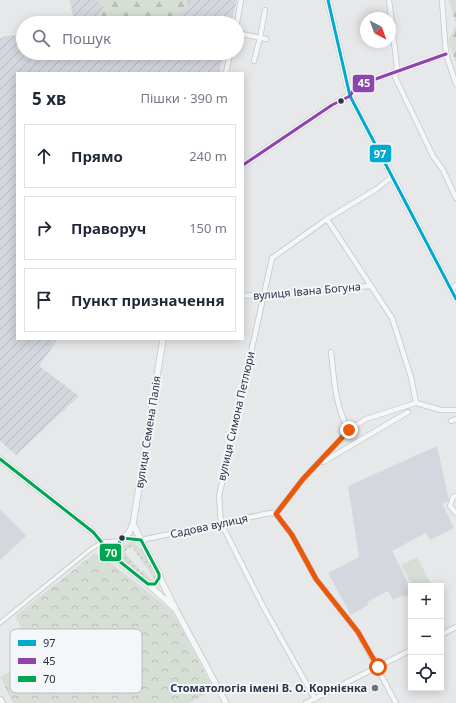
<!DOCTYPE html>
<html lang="uk">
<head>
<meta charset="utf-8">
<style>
  body { margin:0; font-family:"Noto Sans",sans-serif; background:#f2f2f3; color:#1f2937 }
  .controls { position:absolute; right:12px; bottom:12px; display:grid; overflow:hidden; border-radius:0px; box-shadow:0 2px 10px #0003 }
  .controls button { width:36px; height:36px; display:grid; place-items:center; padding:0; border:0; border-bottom:1px solid #e0e1e3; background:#fff; color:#1f2937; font:20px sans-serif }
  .compass { position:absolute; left:360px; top:12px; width:36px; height:36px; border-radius:50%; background:#fff; box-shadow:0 2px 10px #0003; rotate:139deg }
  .stop { position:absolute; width:12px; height:12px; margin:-9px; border:3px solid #ea580c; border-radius:50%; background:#fff }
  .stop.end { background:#ea580c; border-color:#fff; box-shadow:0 1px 4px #0008 }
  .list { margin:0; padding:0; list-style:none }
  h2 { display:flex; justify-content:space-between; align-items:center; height:52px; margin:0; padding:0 16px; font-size:17px }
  h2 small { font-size:13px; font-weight:400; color:#747a83 }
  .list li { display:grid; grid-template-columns:26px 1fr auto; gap:12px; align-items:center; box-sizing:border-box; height:64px; margin:0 8px 8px; padding:0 8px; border:1px solid #e0e1e3; border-radius:0px }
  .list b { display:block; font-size:15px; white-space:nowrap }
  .list em { font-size:13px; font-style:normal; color:#747a83 }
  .icon { flex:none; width:22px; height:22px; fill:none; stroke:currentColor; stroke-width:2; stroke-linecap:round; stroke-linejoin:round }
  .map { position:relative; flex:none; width:456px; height:703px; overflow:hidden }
  .search { position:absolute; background:#fff; box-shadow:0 2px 10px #0003; left:16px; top:16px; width:228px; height:44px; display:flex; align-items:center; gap:10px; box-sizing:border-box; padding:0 14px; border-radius:22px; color:#747a83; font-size:15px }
  .panel { position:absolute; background:#fff; box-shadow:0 2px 10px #0003; left:16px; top:72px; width:228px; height:268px; border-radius:0px }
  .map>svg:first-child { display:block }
  .built { fill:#d4d7dd }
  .industrial { fill:url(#industrial-furrows) }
  .grass { fill:url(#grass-dots) }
  .forest { fill:url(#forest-firs) }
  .park { fill:url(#park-crowns) }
  .garden { fill:#d6ded6 }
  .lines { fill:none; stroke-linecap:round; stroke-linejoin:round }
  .pedestrian-casing { stroke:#c4c6c8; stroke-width:5 }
  .minor-casing { stroke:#c4c6c8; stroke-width:6 }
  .tertiary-casing { stroke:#c4c6c8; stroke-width:7 }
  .secondary-casing { stroke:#c4c6c8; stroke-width:8 }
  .pedestrian { stroke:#f5f6f7; stroke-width:3.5 }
  .minor { stroke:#f5f6f7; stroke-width:4.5 }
  .tertiary { stroke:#f5f6f7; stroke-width:5.5 }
  .secondary { stroke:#f8f8f8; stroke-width:6 }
  .bus-1-casing { stroke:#f4f6f9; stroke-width:6 }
  .bus-2-casing { stroke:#f4f6f9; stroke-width:6 }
  .bus-3-casing { stroke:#f4f6f9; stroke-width:6 }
  .bus-1 { stroke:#00a9ce; stroke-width:3 }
  .bus-2 { stroke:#8e44ad; stroke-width:3 }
  .bus-3 { stroke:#00a651; stroke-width:3 }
  .route { stroke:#ea580c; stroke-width:5 }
  .bus-dot { fill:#2b3445; stroke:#f4f6f9; stroke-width:1.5 }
  .poi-dot { fill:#6c737f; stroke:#f4f6f9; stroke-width:1.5 }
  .labels { text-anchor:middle; stroke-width:4; stroke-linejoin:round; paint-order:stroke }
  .street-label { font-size:11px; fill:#2b3445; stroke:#f4f6f9 }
  .poi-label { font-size:11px; font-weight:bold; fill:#2b3445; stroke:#f4f6f9; text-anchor:end }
  .key { fill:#f4f6f9; stroke:#b8bcc3; stroke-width:1 }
  .key-label { font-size:11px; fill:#2b3445 }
  .line-badge { stroke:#f4f6f9; stroke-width:1.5 }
  .badge-label { font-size:11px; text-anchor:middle; font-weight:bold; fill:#fff }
</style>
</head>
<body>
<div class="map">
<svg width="456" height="703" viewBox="0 0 456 703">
  <defs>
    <pattern id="industrial-furrows" width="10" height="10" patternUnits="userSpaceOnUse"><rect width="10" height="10" fill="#d4d7dd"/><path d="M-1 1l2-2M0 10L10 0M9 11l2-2" fill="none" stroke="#b6b9bf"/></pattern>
    <pattern id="grass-dots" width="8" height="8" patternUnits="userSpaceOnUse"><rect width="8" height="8" fill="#d6ded6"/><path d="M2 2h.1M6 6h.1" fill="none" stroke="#b8bfb9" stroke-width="1.8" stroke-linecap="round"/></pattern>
    <pattern id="forest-firs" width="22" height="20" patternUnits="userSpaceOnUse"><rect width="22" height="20" fill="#d6ded6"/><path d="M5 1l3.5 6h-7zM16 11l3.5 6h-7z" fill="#b8bfb9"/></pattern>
    <pattern id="park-crowns" width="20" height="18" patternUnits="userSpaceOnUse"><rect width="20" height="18" fill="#d6ded6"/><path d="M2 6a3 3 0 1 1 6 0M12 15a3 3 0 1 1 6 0" fill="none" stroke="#b8bfb9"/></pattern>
  </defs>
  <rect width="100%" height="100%" fill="#e6e8ea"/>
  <path class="built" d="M437,446L449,501L443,503V505L454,528L430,540L426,533L392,551L411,589V595L404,597L403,595L393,600L388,591L367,602L368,605L351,615L328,573L359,557L348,486Z
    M0,509L26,536L0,560Z"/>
  <path class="industrial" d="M70,0H237L231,23H74Z
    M23,35V53H224L219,73H17V339H58L39,366L79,396L16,455L0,441V39L5,36Z"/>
  <path class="grass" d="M134,543L143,551L156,576L155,580L132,547L126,550L125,553L141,571H144L153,582H149L123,560C118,550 123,542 134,543Z"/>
  <path class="forest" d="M95,0H187V7L166,23H98L94,19L104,7Z
    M449,0H456V63L448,41L456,25Z"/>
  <path class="park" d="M94,554L103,557L172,611L214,690L189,703H13L0,677L37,658L15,616Z"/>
  <path class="garden" d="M417,557L431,584L427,586H412L401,565Z"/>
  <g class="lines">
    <g class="pedestrian-casing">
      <path id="pedestrian" d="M0,623L91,549L101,543"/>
    </g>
    <g class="minor-casing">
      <path id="minor" d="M389,0L397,67L395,77L433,156L443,170L456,198
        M442,0L446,54L456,84
        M237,23L241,0
        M237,33L266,39
        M254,61L260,38L265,10
        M226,73L230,53
        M350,95L356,86L446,54
        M327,219L392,318L411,377L416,403
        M452,289L456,285
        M243,296L370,286
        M331,352C334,377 335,408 349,430
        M451,421L456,419
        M323,462L408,412
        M456,496L453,497L450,506L456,513
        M276,514L303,479L349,430L366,419L416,403L441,410H456
        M276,514L292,535L316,579L358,632L396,703
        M141,542L146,539L270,513L276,514
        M441,635L456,627
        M315,699L264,608L221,523L219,496L272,258L327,219L375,190L393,176
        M306,703L411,650"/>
    </g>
    <g class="tertiary-casing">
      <path id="tertiary" d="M328,0L350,96L456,299
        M243,165L332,105L350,96
        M0,459L93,532L114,557L148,584H155L159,578V574L141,540L122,538L116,548L114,557
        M133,524L141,540
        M122,538L129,533L133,524L163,339
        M101,543L118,542
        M159,576L175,608L226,703
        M148,584L173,607"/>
    </g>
    <g class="secondary-casing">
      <path id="secondary" d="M0,700L2,703"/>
    </g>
    <use href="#pedestrian" class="pedestrian"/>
    <use href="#minor" class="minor"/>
    <use href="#tertiary" class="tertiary"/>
    <use href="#secondary" class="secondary"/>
    <g class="bus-1-casing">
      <path id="bus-1" d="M328,0L350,96L456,299"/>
    </g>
    <g class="bus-2-casing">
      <path id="bus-2" d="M243,165L332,105L350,96L356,86L446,54"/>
    </g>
    <g class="bus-3-casing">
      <path id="bus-3" d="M0,459L93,532L114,557L148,584H155L159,578V574L141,540L122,538L116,548L114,557"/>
    </g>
    <use href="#bus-1" class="bus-1"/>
    <use href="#bus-2" class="bus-2"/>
    <use href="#bus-3" class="bus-3"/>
  </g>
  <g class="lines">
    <path class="route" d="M349,430L303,479L276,514L292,535L316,579L358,632L378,667"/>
  </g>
  <g class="bus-dot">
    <circle cx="341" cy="101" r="3.5"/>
    <circle cx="122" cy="538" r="3.5"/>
  </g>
  <circle class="poi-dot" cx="375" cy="688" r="4"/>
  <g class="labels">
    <g class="street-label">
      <text transform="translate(307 291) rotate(-5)" y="4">вулиця Івана Богуна</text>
      <text transform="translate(236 416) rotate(-77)" y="4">вулиця Симона Петлюри</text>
      <text transform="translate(148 432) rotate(-81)" y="4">вулиця Семена Палія</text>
      <text transform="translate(209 526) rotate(-12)" y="4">Садова вулиця</text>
    </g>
    <g class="poi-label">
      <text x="367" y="692">Стоматологія імені В. О. Корнієнка</text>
    </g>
  </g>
  <rect x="10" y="629" width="132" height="64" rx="6" class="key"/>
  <rect x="18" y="640" width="18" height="6" fill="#00a9ce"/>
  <rect x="18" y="658" width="18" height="6" fill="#8e44ad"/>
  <rect x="18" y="676" width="18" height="6" fill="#00a651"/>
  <g class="key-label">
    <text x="43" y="647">97</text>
    <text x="43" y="665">45</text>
    <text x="43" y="683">70</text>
  </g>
  <g class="line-badge">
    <rect x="352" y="74" width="23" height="19" rx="4" fill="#8e44ad"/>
    <rect x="369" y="144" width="23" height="19" rx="4" fill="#00a9ce"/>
    <rect x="99" y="543" width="23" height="19" rx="4" fill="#00a651"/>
  </g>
  <g class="badge-label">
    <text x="364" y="87">45</text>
    <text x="380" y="158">97</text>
    <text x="111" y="557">70</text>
  </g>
</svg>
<div class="controls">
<button>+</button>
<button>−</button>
<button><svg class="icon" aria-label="locate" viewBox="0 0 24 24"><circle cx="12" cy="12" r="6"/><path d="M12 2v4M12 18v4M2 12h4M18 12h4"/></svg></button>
</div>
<svg class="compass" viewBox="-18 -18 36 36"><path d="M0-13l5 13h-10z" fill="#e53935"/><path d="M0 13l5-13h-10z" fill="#747a83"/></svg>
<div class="stop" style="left:378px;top:667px"></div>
<div class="stop end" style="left:349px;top:430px"></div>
<div class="search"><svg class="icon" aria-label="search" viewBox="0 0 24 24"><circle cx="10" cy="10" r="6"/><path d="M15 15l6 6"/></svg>Пошук</div>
<section class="panel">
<h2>5 хв<small>Пішки · 390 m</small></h2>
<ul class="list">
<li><svg class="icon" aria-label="ahead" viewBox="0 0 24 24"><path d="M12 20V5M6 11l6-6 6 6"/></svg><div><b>Прямо</b></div><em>240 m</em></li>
<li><svg class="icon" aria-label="right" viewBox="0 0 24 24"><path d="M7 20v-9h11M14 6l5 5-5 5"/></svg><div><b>Праворуч</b></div><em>150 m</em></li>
<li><svg class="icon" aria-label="arrive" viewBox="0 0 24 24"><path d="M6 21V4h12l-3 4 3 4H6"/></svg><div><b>Пункт призначення</b></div></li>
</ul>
</section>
</div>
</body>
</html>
